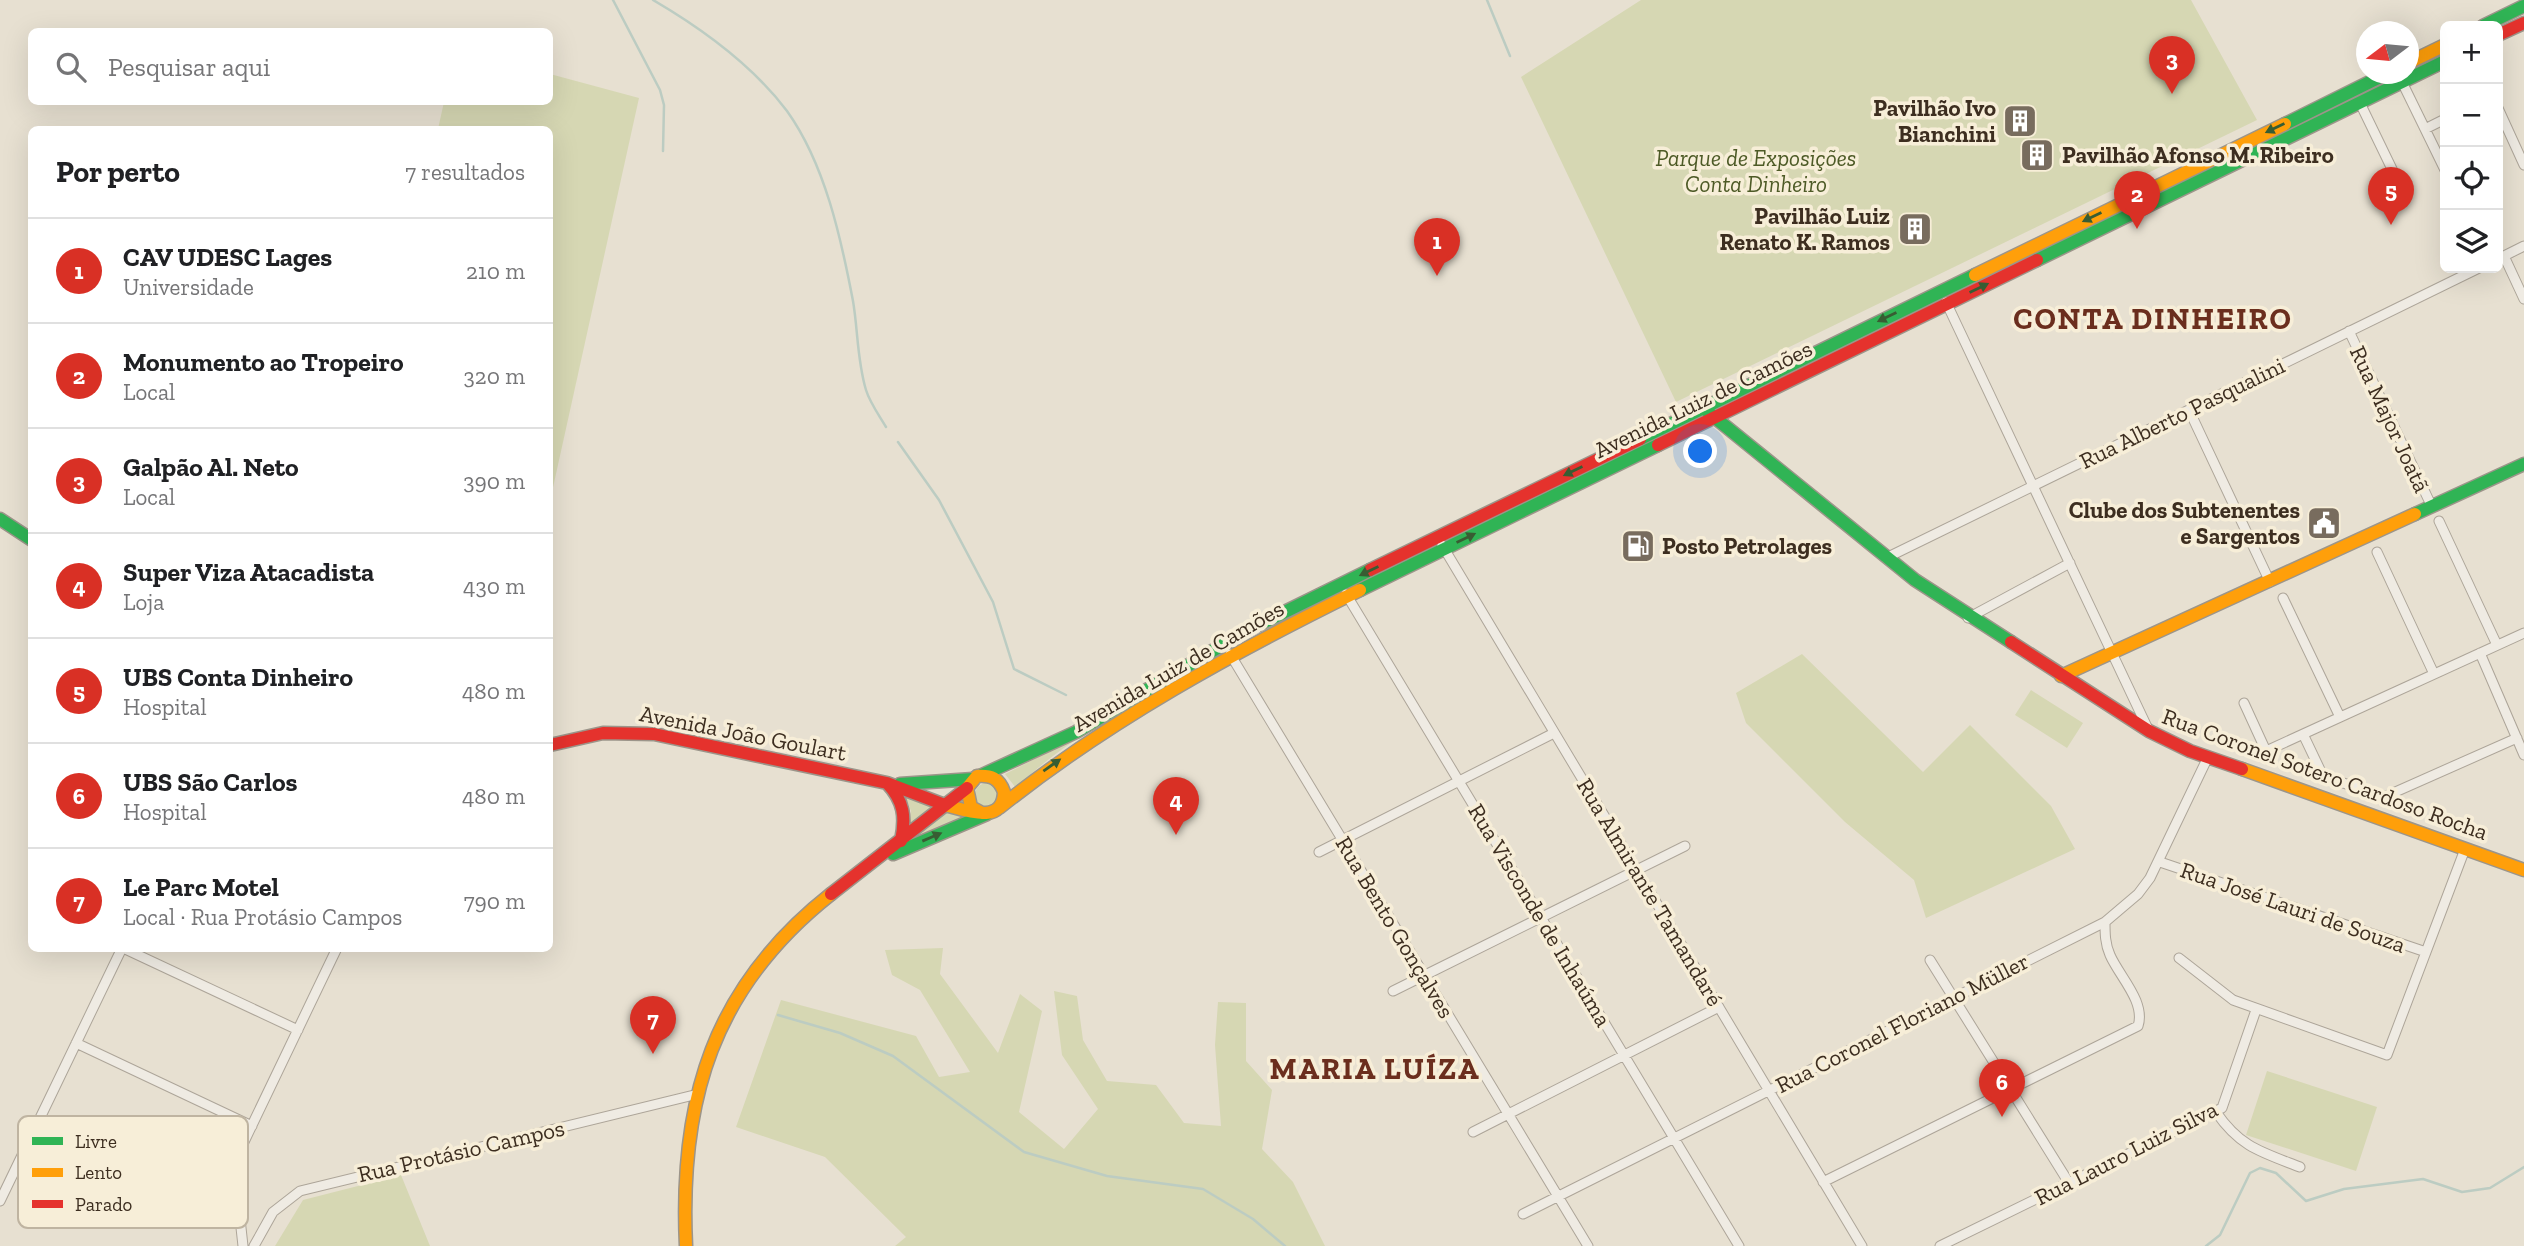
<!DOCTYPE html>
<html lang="pt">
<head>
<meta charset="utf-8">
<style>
  body { margin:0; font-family:"Zilla Slab",serif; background:#f6f6f6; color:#202124 }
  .controls { position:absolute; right:21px; top:21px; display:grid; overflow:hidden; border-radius:10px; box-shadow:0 7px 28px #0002 }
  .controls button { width:63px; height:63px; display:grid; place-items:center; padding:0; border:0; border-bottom:2px solid #e0e0e0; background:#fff; color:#202124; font:35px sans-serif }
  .compass { position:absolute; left:2356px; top:21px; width:63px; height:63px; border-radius:50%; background:#fff; box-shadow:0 7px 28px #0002; rotate:254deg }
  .you { position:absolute; left:1701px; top:452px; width:24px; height:24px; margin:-18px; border:5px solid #fff; border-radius:50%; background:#1a73e8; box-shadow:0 0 0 10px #1a73e833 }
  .badge { display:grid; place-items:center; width:46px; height:46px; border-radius:50%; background:#d93025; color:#fff; font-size:23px; font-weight:700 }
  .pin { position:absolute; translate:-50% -58px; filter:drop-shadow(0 2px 4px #0008) }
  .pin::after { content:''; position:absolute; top:37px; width:24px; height:21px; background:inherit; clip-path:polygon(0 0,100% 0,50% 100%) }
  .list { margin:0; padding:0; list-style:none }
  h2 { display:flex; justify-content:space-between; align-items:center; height:91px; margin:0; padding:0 28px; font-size:30px }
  h2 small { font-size:23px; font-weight:400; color:#757577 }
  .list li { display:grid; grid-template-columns:46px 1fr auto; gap:21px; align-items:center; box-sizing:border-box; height:105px; padding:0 28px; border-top:2px solid #e0e0e0 }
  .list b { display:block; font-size:26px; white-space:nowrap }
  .list p { margin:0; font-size:23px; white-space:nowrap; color:#757577 }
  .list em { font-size:23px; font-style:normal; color:#757577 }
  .icon { flex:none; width:38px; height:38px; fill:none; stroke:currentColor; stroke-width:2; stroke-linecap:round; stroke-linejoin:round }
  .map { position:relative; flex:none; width:2524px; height:1246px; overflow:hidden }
  .search { position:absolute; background:#fff; box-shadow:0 7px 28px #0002; left:28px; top:28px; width:525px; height:77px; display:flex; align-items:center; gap:18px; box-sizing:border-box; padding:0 24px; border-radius:10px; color:#757577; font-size:26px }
  .panel { position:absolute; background:#fff; box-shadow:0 7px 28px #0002; left:28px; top:126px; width:525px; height:826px; border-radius:10px }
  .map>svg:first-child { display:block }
  .green { fill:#d6d7b3 }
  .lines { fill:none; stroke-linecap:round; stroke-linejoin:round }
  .stream { stroke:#bcccc2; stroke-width:2.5 }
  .street-casing { stroke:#ada599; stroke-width:11 }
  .fast-casing { stroke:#9c958a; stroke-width:15 }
  .slow-casing { stroke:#9c958a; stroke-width:15 }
  .jam-casing { stroke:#9c958a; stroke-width:15 }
  .street { stroke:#efebe3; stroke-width:9 }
  .fast { stroke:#30b455; stroke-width:12 }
  .slow { stroke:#ff9f0a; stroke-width:12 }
  .jam { stroke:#e5322d; stroke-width:12 }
  .oneway { fill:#385d33 }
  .labels { text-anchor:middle; stroke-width:7; stroke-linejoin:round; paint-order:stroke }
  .poi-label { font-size:23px; font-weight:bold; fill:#3d2e20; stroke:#f7eed8; text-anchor:end }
  .park-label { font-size:23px; font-style:italic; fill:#4d5a26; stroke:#f7eed8 }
  .street-label { font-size:23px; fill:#3d2e20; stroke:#f7eed8 }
  .district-label { font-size:30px; font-weight:bold; letter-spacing:2px; fill:#6b2e1e; stroke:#f7eed8 }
  .key { fill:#f7eed8; stroke:#bfb4a1; stroke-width:2 }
  .key-label { font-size:19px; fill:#3d2e20 }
</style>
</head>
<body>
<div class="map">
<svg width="2524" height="1246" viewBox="0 0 2524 1246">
  <rect width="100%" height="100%" fill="#e7e0d1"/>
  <path class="green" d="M1641,0H2191L2257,120L1676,402L1521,77Z
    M550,74L639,98L550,501V130L438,129L444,102H550Z
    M1218,654L1219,656C1151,697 1072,732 1016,788L1005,774L1076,738Z
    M1802,654L1923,772L1970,725L2051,806L2075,849L1926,918L1914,880L1845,822L1746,723L1736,693Z
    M2031,690L2083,723L2067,748L2015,715Z
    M975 795a12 12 0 1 1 24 0a12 12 0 1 1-24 0Z
    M904,793L937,806L909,828L911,811Z
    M944,809L970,816L898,847Z
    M943,948L940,974L998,1053L1020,994L1042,1011L1019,1112L1064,1149L1098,1109L1062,1055L1054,991L1077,996L1083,1040L1107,1081L1156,1085L1184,1123L1221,1126L1215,1045L1218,1002L1246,1003V1061L1272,1090L1262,1149L1293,1182L1325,1246H895L906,1237L825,1157L736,1127L781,1000L916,1036L939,1077L970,1072L920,990L892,975L885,950Z
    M2267,1071L2377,1107L2356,1171L2246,1135Z
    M401,1175L430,1246H275L303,1200Z"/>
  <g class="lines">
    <path class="stream" d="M613,0L660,90L664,105L663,151
      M653,0C701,28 753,66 787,111C825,164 841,238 853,301C858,330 857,360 866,390C870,403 879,415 886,427
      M1487,0L1510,56
      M898,442L939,500L993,602L1014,669L1066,695
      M778,1015L840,1033L893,1056L1024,1152L1107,1176L1203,1189L1253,1219L1285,1246
      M2206,1246L2220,1235L2250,1173L2260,1168L2276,1173L2306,1201L2344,1189L2423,1179L2462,1192L2490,1188L2524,1167"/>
    <g class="street-casing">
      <path id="street" d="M2402,82L2425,129L2445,119
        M2360,103L2406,198
        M2498,108L2524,165
        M2425,129L2445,170
        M2504,256L2524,299
        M2498,259L2524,246
        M1946,302L2148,729
        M2349,331L2432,507
        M2189,410L2270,582
        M2439,521L2497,645
        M1442,545L1862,1246
        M2377,552L2434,674
        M1886,558L2479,268
        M1346,594L1739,1246
        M2283,598L2340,717
        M1968,618L2070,563
        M2480,653L2524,755
        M1230,654L1588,1246
        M2244,703L2266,751L2524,633
        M2303,734L2323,776L2384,797L2517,738
        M1319,852L1554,733
        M2160,862L2426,952
        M123,948L298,1030
        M2179,958L2233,1000L2387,1055L2465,849
        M1930,960L2069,1183
        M1393,991L1685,846
        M76,1043L252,1126
        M2216,1112C2240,1147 2261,1152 2300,1167
        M1473,1132L1719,1007
        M1823,1182L2138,1026C2146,1002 2119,976 2110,955C2105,944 2105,933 2105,922
        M0,1201L122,948
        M1523,1214L2105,922L2138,894L2150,878L2208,757
        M243,1246L236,1182L243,1144L337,948
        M254,1246L273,1212L300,1191L694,1095
        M1940,1246L2222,1108L2256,1010"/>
    </g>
    <g class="fast-casing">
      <path id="fast" d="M2483,26L2524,6
        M2285,124L2386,74
        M2037,260L2445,61
        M1708,412L1915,580L2011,642
        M1640,439L1975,275
        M2415,514L2524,464
        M0,519L32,540
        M1360,590L1658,445
        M982,775L1076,732L1246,631L1370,570
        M900,784L973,779
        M893,854L987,814"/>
    </g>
    <g class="slow-casing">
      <path id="slow" d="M2408,63L2445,45
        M1975,275L2285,124
        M2061,676L2415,514
        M2242,769L2524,870
        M945,805C965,810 1003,826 1004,792C999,778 991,775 977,776L967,788L971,807L982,813
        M999,808C1109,720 1234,652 1360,590
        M686,1246C679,1100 713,987 831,894"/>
    </g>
    <g class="jam-casing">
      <path id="jam" d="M2498,35L2524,23
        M1658,445L2037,260
        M1370,570L1640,439
        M2011,642L2149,731L2190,751L2242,769
        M550,745L603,733L654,734L887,783L945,805
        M887,783C904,801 906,817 901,841
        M831,894L967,788"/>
    </g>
    <use href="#street" class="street"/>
    <use href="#fast" class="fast"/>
    <use href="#slow" class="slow"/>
    <use href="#jam" class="jam"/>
  </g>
  <defs><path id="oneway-solid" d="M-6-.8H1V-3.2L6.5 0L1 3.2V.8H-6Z" transform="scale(1.75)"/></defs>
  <g class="oneway">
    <use href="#oneway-solid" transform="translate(2275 128) rotate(154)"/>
    <use href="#oneway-solid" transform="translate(2092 217) rotate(154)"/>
    <use href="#oneway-solid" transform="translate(1979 288) rotate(-26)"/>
    <use href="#oneway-solid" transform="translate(1887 317) rotate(154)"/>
    <use href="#oneway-solid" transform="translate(1573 471) rotate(154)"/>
    <use href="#oneway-solid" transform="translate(1466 538) rotate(-26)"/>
    <use href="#oneway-solid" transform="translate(1369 571) rotate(154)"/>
    <use href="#oneway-solid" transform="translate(1052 765) rotate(-35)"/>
    <use href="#oneway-solid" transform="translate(932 837) rotate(-23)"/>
  </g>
  <defs>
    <g id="building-square" transform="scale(1.75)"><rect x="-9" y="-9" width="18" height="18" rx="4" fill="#786c5e" stroke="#f7eed8"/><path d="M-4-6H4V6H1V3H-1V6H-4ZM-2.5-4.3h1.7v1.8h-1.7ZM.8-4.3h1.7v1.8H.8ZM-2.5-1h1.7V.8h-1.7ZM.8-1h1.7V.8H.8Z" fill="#fff"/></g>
    <g id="civic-square" transform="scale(1.75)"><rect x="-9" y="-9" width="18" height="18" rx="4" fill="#786c5e" stroke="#f7eed8"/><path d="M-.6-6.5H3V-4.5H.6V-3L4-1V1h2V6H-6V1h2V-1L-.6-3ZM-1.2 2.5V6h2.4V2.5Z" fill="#fff"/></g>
    <g id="fuel-square" transform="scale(1.75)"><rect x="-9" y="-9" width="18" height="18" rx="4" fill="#786c5e" stroke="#f7eed8"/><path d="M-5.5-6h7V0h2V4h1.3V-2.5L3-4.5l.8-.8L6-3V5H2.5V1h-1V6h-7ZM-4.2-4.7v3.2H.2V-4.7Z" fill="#fff"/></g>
  </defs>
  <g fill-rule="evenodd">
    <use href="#building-square" x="2020" y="121"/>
    <use href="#building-square" x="2037" y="155"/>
    <use href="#building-square" x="1915" y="229"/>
    <use href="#civic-square" x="2324" y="523"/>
    <use href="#fuel-square" x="1638" y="546"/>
  </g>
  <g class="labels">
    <g class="poi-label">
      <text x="1996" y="116">Pavilhão Ivo<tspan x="1996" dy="26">Bianchini</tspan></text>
      <text x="2062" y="163" text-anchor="start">Pavilhão Afonso M. Ribeiro</text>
      <text x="1890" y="224">Pavilhão Luiz<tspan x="1890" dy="26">Renato K. Ramos</tspan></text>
      <text x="2300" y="518">Clube dos Subtenentes<tspan x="2300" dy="26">e Sargentos</tspan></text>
      <text x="1662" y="554" text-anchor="start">Posto Petrolages</text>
    </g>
    <g class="park-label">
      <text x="1756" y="166">Parque de Exposições<tspan x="1756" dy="26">Conta Dinheiro</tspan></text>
    </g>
    <g class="street-label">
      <text transform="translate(1703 399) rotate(-26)" y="8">Avenida Luiz de Camões</text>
      <text transform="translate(2182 413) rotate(-26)" y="8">Rua Alberto Pasqualini</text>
      <text transform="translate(2390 419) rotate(65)" y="8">Rua Major Joatã</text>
      <text transform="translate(1178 666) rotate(-30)" y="8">Avenida Luiz de Camões</text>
      <text transform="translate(743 733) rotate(11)" y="8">Avenida João Goulart</text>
      <text transform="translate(2325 774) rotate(20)" y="8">Rua Coronel Sotero Cardoso Rocha</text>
      <text transform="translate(1650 892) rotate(59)" y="8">Rua Almirante Tamandaré</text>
      <text transform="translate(2293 907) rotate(19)" y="8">Rua José Lauri de Souza</text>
      <text transform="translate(1540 915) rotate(59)" y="8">Rua Visconde de Inhaúma</text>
      <text transform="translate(1395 927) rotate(59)" y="8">Rua Bento Gonçalves</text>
      <text transform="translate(1902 1023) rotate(-27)" y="8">Rua Coronel Floriano Müller</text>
      <text transform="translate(461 1151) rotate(-13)" y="8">Rua Protásio Campos</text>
      <text transform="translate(2126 1153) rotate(-27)" y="8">Rua Lauro Luiz Silva</text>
    </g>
    <g class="district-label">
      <text x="2153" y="329">CONTA DINHEIRO</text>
      <text x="1375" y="1079">MARIA LUÍZA</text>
    </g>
  </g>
  <rect x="18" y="1116" width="230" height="112" rx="10" class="key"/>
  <rect x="32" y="1137" width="31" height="8" fill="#30b455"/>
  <rect x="32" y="1168" width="31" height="9" fill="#ff9f0a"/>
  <rect x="32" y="1200" width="31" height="8" fill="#e5322d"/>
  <g class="key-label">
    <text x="75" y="1148">Livre</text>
    <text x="75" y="1179">Lento</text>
    <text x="75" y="1211">Parado</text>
  </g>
</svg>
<div class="controls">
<button>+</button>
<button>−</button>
<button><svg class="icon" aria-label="locate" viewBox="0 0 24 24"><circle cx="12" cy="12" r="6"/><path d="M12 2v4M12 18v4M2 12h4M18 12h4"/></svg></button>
<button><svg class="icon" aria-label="layers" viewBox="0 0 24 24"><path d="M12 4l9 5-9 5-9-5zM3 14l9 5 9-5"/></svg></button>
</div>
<svg class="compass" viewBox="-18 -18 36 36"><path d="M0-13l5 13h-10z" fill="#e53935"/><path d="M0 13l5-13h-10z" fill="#757577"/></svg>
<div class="you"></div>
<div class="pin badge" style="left:1437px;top:276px">1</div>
<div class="pin badge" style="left:2137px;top:229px">2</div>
<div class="pin badge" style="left:2172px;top:94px">3</div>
<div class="pin badge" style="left:1176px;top:835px">4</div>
<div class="pin badge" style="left:2391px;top:225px">5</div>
<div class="pin badge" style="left:2002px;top:1117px">6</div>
<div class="pin badge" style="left:653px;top:1054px">7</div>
<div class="search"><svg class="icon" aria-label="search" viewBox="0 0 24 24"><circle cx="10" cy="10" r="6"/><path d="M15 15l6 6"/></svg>Pesquisar aqui</div>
<section class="panel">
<h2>Por perto<small>7 resultados</small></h2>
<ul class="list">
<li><span class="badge">1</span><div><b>CAV UDESC Lages</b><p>Universidade</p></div><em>210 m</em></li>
<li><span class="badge">2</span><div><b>Monumento ao Tropeiro</b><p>Local</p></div><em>320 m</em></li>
<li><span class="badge">3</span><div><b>Galpão Al. Neto</b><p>Local</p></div><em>390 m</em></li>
<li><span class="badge">4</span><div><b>Super Viza Atacadista</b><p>Loja</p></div><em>430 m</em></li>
<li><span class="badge">5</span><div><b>UBS Conta Dinheiro</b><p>Hospital</p></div><em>480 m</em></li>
<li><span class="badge">6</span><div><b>UBS São Carlos</b><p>Hospital</p></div><em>480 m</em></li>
<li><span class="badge">7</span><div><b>Le Parc Motel</b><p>Local · Rua Protásio Campos</p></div><em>790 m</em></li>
</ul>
</section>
</div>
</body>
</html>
